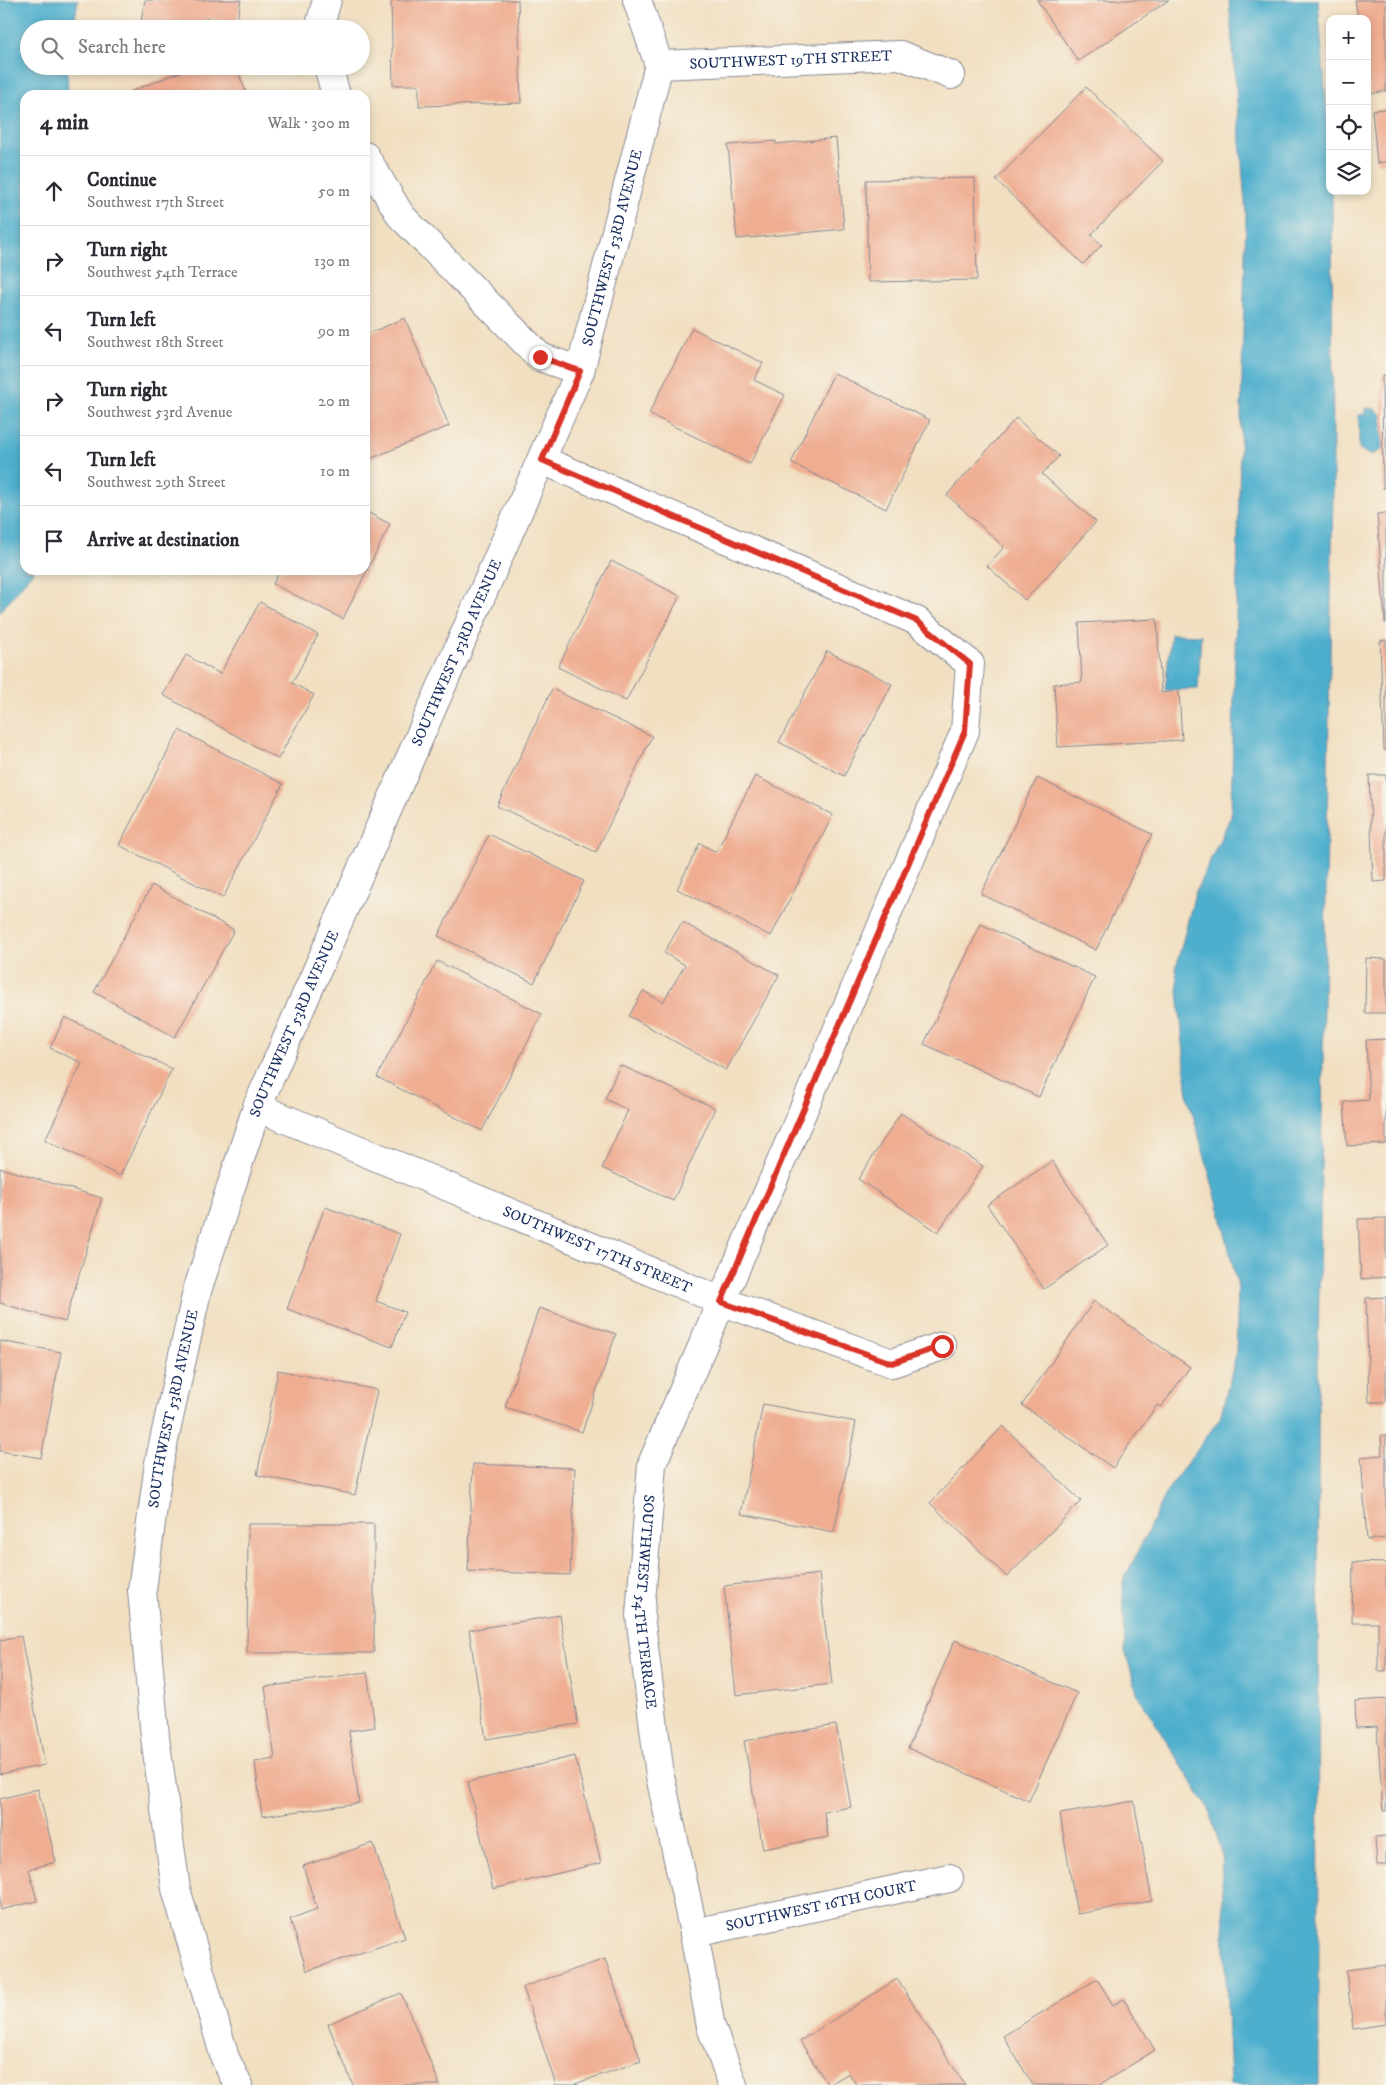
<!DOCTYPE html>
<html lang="en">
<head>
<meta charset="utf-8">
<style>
  body { margin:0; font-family:"IM FELL DW Pica",serif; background:#f7f7f7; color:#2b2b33 }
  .controls { position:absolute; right:15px; top:15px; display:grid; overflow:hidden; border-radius:10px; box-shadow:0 2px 8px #0003 }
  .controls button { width:45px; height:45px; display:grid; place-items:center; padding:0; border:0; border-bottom:1px solid #e1e1e2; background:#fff; color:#2b2b33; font:25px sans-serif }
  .stop { position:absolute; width:15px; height:15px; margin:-11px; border:4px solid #d93025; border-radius:50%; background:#fff }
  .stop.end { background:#d93025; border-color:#fff; box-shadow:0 1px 5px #0008 }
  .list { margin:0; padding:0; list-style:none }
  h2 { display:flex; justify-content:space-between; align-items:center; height:65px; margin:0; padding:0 20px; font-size:21px }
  h2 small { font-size:16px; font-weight:400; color:#7c7c81 }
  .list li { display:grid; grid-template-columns:32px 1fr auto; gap:15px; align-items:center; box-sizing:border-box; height:70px; padding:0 20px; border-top:1px solid #e1e1e2 }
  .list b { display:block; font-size:19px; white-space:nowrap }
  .list p { margin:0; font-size:16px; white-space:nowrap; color:#7c7c81 }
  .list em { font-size:16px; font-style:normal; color:#7c7c81 }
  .icon { flex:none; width:28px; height:28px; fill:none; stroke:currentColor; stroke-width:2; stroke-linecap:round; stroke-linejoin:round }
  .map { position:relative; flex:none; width:1386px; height:2085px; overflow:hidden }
  .search { position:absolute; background:#fff; box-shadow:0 2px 8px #0003; left:20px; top:20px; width:350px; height:55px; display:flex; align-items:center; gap:12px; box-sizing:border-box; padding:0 18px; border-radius:28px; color:#7c7c81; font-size:19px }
  .panel { position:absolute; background:#fff; box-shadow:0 2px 8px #0003; left:20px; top:90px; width:350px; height:485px; border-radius:15px }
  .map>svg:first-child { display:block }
  .water { fill:#4eafcd; stroke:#346f96 }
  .building { fill:#efad92 }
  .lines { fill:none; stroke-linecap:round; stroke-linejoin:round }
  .minor-casing { stroke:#868790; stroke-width:30 }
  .minor { stroke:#fff; stroke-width:28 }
  .route { stroke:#d93025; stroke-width:6 }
  .labels { text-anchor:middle; stroke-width:4; stroke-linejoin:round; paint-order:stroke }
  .street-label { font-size:15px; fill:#1b2f5e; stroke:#f7f3e8 }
</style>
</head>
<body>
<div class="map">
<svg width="1386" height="2085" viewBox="0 0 1386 2085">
  <rect width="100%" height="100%" fill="#f7f3e8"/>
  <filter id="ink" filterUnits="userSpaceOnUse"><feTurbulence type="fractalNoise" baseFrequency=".02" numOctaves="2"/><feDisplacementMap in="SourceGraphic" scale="10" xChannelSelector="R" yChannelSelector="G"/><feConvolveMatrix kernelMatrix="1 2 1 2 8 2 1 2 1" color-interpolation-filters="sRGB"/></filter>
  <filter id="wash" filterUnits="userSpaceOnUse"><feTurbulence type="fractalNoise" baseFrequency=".0096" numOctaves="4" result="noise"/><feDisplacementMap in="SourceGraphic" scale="20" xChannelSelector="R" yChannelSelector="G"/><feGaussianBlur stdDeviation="1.12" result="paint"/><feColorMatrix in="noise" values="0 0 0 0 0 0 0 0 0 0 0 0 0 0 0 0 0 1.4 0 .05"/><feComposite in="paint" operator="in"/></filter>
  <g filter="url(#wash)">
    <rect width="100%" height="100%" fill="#f1dfc1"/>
    <path class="water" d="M0,0H78L73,29H29V66H67L68,95H25V570H34L0,612Z
      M1229,0H1318L1330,153V191H1332L1333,489L1318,1345L1319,2085H1230L1221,1849L1208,1808L1138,1695L1125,1651L1123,1582L1169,1488L1220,1418L1236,1355L1238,1287L1218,1204L1188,1097L1176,968L1195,893L1231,816L1246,215Z
      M1365,408L1375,409L1383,416V449C1373,455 1368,457 1359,448V415L1365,414Z
      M1171,634L1201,635L1198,689L1165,690Z"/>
    <g id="blocks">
      <path class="building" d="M145,0H241L236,24L206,18L204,29H153L140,26Z
        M391,0H518L521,103L419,106V85H393Z
        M1037,0H1169L1078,61Z
        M1355,0H1386V91L1370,94L1367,78V19H1358Z
        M195,66H236L247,95H122Z
        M1086,87L1163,161L1091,235L1102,245L1083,264L996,180Z
        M1386,109V162L1377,163L1372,110Z
        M836,138L844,229L737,239L728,145L776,141V144Z
        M975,178L977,280L868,282L866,180Z
        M405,318L449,426L365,461V335Z
        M692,328L763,363L754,380L785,395L750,464L649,414Z
        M834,373L930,420L886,509L791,463Z
        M1382,375H1386V488H1383Z
        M1016,418L1059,456L1042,474L1096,522L1025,600L987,566L1004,547L947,495Z
        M365,511L390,524L343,619L273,584L280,570H365Z
        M1386,513V623H1385L1377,514Z
        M611,561L680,596L626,701L558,667Z
        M260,602L318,635L292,683L314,695L278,759L163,695L186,655L220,674Z
        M1157,619L1161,693L1179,691L1182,740L1058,747L1054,684L1082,682L1079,623Z
        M1386,640V750H1384L1380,641Z
        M827,651L892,684L844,776L779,742Z
        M552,689L652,736L596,852L497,806Z
        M179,730L283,784L223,898L119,845Z
        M1369,775H1386V881L1373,882Z
        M755,776L833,815L771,936L677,889L700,843L716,852Z
        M1037,778L1152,834L1096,950L981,894Z
        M489,834L584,881L534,983L438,936Z
        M152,885L234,930L175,1037L94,992Z
        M682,922L779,975L726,1070L629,1016L643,991L663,1002L685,965L664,953Z
        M981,924L1095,977L1039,1097L924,1044Z
        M1366,958L1386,959V1013H1365Z
        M437,961L542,1014L482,1131L377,1077Z
        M65,1017L172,1069L120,1176L45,1140L82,1063L50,1048Z
        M1386,1039V1144L1347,1146L1344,1102L1369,1100L1366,1040Z
        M620,1065L715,1108L673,1201L602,1168L628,1110L605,1099Z
        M901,1113L983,1166L938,1232L858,1179Z
        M1052,1161L1108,1245L1044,1289L987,1205Z
        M0,1168L102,1198L65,1322L0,1303Z
        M325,1207L400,1234L376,1301L405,1312L392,1347L287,1309Z
        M1386,1218V1277L1361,1279L1358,1219Z
        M1386,1297V1402H1369L1366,1298Z
        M1094,1301L1190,1367L1161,1407L1157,1405L1113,1468L1022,1405Z
        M539,1308L616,1334L582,1432L505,1407Z
        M0,1341L61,1352L41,1458L0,1451Z
        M278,1370L377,1390L355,1495L257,1475Z
        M763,1404L856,1422L834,1532L741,1514Z
        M1003,1426L1081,1501L1007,1577L930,1503Z
        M1381,1435H1386V1538L1367,1540L1361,1457L1382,1455Z
        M473,1464L575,1468L570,1575L468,1571Z
        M248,1524H374V1653H247Z
        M1353,1562L1386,1563V1671H1378V1623H1352Z
        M819,1574L832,1684L736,1695L724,1586Z
        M560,1615L578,1724L486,1739L469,1630Z
        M21,1636L45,1765L0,1774V1640Z
        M955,1640L1077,1693L1029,1801L908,1748Z
        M367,1672L375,1727L349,1731L359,1803L262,1816L255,1762L275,1759L265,1687Z
        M1386,1699V1811H1383L1377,1727L1356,1728L1355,1701Z
        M836,1725L851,1807L824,1812L828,1837L763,1849L744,1741Z
        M575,1756L601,1863L493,1889L468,1782Z
        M38,1789L56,1862L29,1869L37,1901L0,1910V1799Z
        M1134,1801L1152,1901L1077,1914L1060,1814Z
        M1386,1836V1865H1377L1375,1837Z
        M373,1843L405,1938L307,1971L290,1919L317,1909L303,1866Z
        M605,1959L641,2061L572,2085H556L523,1987Z
        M1386,1965V2024L1353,2029L1346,1970Z
        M897,1979L965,2085H856L849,2073L828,2085L800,2041Z
        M1097,1979L1113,2005L1124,1999L1155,2050L1099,2085H1033L1003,2036Z
        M401,1993L440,2085H353L328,2024Z"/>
    </g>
  </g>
  <g filter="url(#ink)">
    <use href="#blocks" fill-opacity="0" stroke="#868790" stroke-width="1"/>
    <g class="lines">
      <g class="minor-casing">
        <g id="minor">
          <path d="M319,29L327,0"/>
          <path id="s1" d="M659,65L900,55L951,75"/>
          <path d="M328,66L336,95"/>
          <path d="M365,156L401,216L540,357L580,371"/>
          <path id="s2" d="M542,460L917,621L970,664L965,731L652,1464L640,1615L660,1776L694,1933L711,2027L733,2085"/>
          <path id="s3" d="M257,1107L721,1301L892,1363L942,1346"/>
          <path id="s4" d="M694,1933L949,1878"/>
          <path id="s5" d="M238,2085L225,2058L176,1889L155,1737L142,1590L159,1463L197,1291L257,1107L580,371L659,65L637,0"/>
        </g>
      </g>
      <use href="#minor" class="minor"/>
    </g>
  </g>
  <g class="lines" filter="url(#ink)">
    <path class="route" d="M540,357L580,371L542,460L917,621L970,664L965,731L721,1302L892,1363L942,1346"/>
  </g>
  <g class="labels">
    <g class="street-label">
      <text dy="5" stroke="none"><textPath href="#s1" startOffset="132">SOUTHWEST 19TH STREET</textPath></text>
      <text dy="5" stroke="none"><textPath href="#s5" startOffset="1936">SOUTHWEST 53RD AVENUE</textPath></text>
      <text dy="5" stroke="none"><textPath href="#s5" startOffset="1501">SOUTHWEST 53RD AVENUE</textPath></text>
      <text dy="5" stroke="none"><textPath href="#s5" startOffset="1096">SOUTHWEST 53RD AVENUE</textPath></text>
      <text dy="5" stroke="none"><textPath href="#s3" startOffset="369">SOUTHWEST 17TH STREET</textPath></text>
      <text dy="5" stroke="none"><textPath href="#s5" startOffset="691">SOUTHWEST 53RD AVENUE</textPath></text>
      <text dy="5" stroke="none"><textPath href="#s2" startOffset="1479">SOUTHWEST 54TH TERRACE</textPath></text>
      <text dy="5" stroke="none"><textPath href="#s4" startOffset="130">SOUTHWEST 16TH COURT</textPath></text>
    </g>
  </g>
</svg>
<div class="controls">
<button>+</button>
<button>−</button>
<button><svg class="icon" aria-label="locate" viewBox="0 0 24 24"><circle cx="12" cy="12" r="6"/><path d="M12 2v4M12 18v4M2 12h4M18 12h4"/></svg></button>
<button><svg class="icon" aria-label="layers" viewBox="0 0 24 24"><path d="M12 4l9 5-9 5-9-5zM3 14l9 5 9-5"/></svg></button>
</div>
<div class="stop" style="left:942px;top:1346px"></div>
<div class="stop end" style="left:540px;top:357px"></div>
<div class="search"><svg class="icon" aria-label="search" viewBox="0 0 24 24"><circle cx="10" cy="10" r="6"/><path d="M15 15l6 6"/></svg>Search here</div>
<section class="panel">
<h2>4 min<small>Walk · 300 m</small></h2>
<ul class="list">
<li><svg class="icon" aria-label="ahead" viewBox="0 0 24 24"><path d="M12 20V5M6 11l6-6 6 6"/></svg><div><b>Continue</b><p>Southwest 17th Street</p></div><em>50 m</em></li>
<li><svg class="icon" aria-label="right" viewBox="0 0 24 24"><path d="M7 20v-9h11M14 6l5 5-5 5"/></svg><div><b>Turn right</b><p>Southwest 54th Terrace</p></div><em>130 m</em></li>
<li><svg class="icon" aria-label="left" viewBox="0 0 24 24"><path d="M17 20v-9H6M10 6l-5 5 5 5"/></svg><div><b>Turn left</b><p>Southwest 18th Street</p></div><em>90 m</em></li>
<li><svg class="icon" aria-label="right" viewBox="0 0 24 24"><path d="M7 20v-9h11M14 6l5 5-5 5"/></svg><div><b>Turn right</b><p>Southwest 53rd Avenue</p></div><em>20 m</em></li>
<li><svg class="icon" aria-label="left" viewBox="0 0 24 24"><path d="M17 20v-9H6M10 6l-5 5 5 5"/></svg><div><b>Turn left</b><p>Southwest 29th Street</p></div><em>10 m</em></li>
<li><svg class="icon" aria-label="arrive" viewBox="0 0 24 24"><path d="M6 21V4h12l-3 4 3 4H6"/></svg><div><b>Arrive at destination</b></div></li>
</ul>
</section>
</div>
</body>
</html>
